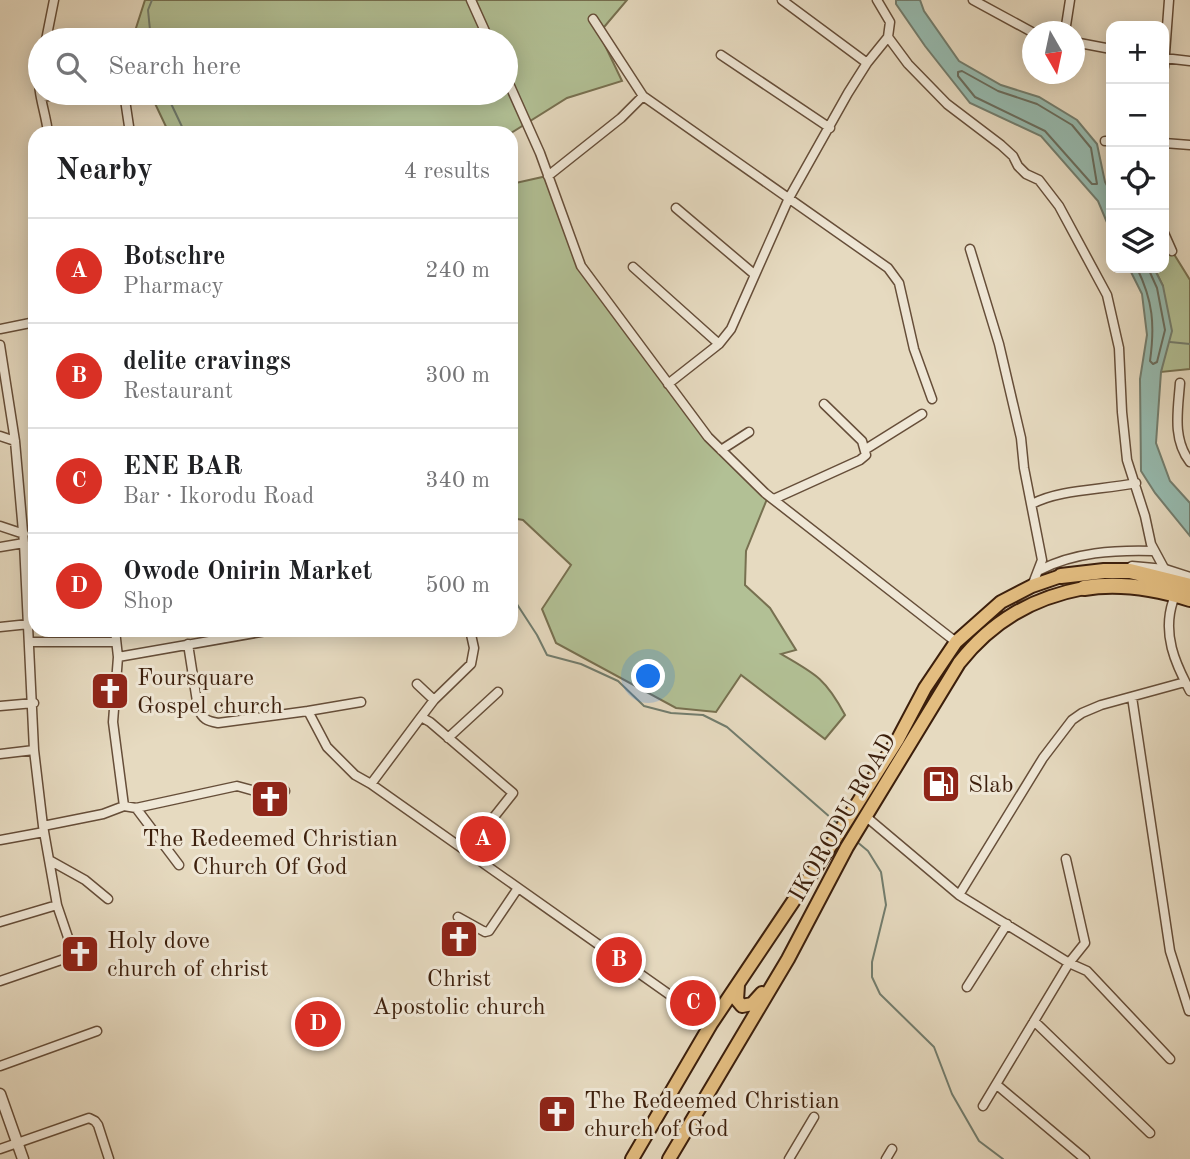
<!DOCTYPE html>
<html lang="en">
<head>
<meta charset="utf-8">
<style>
  body { margin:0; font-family:"Old Standard TT",serif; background:#f6f6f6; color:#202124 }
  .controls { position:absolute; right:21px; top:21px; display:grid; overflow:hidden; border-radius:14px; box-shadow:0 4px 18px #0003 }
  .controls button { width:63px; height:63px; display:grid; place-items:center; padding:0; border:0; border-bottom:2px solid #e0e0e0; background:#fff; color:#202124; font:35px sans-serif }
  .compass { position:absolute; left:1022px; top:21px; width:63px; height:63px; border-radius:50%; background:#fff; box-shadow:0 4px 18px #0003; rotate:171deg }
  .you { position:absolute; left:649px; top:677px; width:24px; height:24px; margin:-18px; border:5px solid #fff; border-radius:50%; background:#1a73e8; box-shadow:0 0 0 10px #1a73e833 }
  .badge { display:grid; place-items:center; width:46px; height:46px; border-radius:50%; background:#d93025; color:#fff; font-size:23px; font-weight:700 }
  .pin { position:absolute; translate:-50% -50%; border:4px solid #fff; box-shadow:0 2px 7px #0006 }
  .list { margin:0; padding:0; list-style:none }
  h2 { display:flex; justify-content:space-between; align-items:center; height:91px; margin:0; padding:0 28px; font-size:30px }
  h2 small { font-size:23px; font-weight:400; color:#757577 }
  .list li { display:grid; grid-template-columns:46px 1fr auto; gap:21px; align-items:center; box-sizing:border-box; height:105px; padding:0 28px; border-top:2px solid #e0e0e0 }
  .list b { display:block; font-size:26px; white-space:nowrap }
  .list p { margin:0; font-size:23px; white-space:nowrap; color:#757577 }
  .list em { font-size:23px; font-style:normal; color:#757577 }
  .icon { flex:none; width:38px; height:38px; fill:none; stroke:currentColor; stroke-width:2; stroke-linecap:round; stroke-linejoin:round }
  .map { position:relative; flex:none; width:1190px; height:1159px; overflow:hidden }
  .search { position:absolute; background:#fff; box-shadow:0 4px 18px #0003; left:28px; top:28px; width:490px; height:77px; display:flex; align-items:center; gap:18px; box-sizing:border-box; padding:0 24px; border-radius:38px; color:#757577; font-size:26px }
  .panel { position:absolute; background:#fff; box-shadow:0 4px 18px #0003; left:28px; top:126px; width:490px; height:511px; border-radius:21px }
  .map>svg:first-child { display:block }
  .green { fill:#b2c095; stroke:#777050; stroke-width:2 }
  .water { fill:#96bbb0; stroke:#727d6e; stroke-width:2 }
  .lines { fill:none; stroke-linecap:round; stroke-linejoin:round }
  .shore { stroke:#696d5e; stroke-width:2 }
  .stream { stroke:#727d6e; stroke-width:2 }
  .minor-casing { stroke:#664e39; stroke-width:11 }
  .tertiary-casing { stroke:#664e39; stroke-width:13 }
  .trunk-casing { stroke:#3c1f0c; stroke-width:16 }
  .motorway-casing { stroke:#3c1f0c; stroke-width:18 }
  .minor { stroke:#efe7d6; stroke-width:8 }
  .tertiary { stroke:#efe7d6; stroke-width:10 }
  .trunk { stroke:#e3bd80; stroke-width:12 }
  .motorway { stroke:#e3bd80; stroke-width:14 }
  .labels { text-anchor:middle; stroke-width:6; stroke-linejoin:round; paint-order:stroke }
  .poi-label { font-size:24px; fill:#3c1f0c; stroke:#efe7d6; text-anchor:start }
  .street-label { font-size:24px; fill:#3c1f0c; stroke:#efe7d6 }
</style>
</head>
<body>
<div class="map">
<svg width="1190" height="1159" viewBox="0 0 1190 1159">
  <rect width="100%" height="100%" fill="#e6dac0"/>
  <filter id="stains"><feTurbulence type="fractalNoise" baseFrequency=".00286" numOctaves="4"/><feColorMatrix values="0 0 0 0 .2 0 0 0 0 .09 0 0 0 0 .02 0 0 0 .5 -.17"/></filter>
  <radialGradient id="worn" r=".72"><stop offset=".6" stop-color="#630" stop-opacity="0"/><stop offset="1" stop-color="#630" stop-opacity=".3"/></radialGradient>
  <path class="green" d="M145,0H627L599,33L622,81L567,98L511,133H169L150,93H506V40H139L136,28Z
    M547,176L584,263L716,445L769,494L746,551L745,585L770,608L796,650L781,654C816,674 826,679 845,715L825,739L741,675L716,712L676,708L556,643L542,609L571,565L523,520L511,518V184Z
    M1164,238L1190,280V369L1161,372L1163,286L1154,268H1164Z"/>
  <path class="water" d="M896,0H920L924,11L959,61L1001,85L1039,97L1077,120L1097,144L1105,182L1111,193V232L1098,201L1041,136L970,103L925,46L896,4Z
    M1129,268H1154L1163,286L1172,331L1161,372L1156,443L1170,481L1190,503V536L1155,493L1141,471L1140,379L1147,335L1142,294Z"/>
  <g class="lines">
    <path class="shore" d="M962,71L998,91L1037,104L1072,125L1091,148L1097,184H1092L1045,131L975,97L958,76V72Z
      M1137,268C1153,301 1155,325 1150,361L1153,364L1157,362L1165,330L1157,288L1148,268"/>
    <path class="stream" d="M151,40L148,10L152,0
      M166,93L185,133
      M1170,342L1190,344
      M511,595L537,635L547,655L581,664L618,681L644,706L671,713L703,715L727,727L839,825
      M856,841L868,851L881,872L886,905L872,962V977L880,994L934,1047L952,1094L979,1141L1003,1159"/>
    <g class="minor-casing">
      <path id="minor" d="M471,0L489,40
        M782,0L867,63
        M877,0L890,22L888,37L908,64L947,104L1001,145L1013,156L1018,166L1026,174L1039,180L1059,206L1107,295L1119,348L1122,412L1127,460L1145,516L1151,544L1165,570
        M973,0L1032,32
        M1065,32L1070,0
        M46,40L54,0
        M1074,42L1111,49
        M721,55L830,128
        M1164,58L1190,61
        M1164,67L1169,0
        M40,71C36,91 46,112 48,133
        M506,77L540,153L581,266L708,437L765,493L956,642
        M124,93L130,133
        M643,96L888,268L899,283L914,349L932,399
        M41,97L70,93
        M1105,141H1111
        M1164,143L1190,145
        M548,176L621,118L643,96L593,19
        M676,208L754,274
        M1164,233L1172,251
        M970,249L999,344L1021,438L1024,468L1042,560L1032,586
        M633,267L719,344
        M0,329L35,322
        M0,345L15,441L24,543L34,750L43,826L57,905L73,952L70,957L0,981
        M1180,383C1178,410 1172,439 1190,462
        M668,384L719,344L731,329L789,198L848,93L867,63L888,37
        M0,436L15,441
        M866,449L922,414
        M721,450L749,432
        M774,499L860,460L866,455L862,441L824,404
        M1032,504C1059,489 1104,490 1136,483
        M0,526L24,534
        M0,547L24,543
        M1040,570C1075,552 1114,550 1153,551
        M1173,601C1162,634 1175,663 1190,691
        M0,627L29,624
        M115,630L118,657L113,722L124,806
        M30,642H116
        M188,644L198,708C202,719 207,721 218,723L308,711L327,747L355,775L371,784L711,1024
        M118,657L272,630
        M417,684L434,700
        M1132,697L1170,951L1189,1011
        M0,706L34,703
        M308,711L361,702
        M421,717L434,700L471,664L474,648L470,630
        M448,738L498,692
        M0,754L34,750
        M371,784L421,717L430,722L513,793L467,851
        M136,808L179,865
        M870,820L959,895L1069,963L1087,971L1170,1059
        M43,826L103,814L124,806L136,808L237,786L266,794L285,791
        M0,840L44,832
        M51,861L85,880L108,899
        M959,895L1043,758L1072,720L1082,713L1101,705L1185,682
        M458,917L485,932L489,931L518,888
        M0,922L57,905
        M967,987L1007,924
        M1034,1021L1150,1133
        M0,1066L97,1031
        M997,1085L1085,1159
        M983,1106L1069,963L1085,943L1066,859
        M0,1149L89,1118L95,1121L98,1125L109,1159
        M789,1159L814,1117
        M886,1159L892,1149"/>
    </g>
    <g class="tertiary-casing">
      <path id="tertiary" d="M1132,567L1165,570L1190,578
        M0,1094L23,1159"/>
    </g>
    <g class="trunk-casing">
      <path id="trunk" d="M738,985L737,1000L742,1006L752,1004L762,993
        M632,1159L711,1024L835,839L898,739L925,688L956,642L1001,602L1032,586L1061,576
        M669,1159L788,959L847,847L959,663C992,621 1032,598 1084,588"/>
    </g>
    <g class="motorway-casing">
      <path id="motorway" d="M1061,576L1104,571H1130L1190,586
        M1084,588C1120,582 1155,588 1190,599"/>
    </g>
    <use href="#minor" class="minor"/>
    <use href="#tertiary" class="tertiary"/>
    <use href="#trunk" class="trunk"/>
    <use href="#motorway" class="motorway"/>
  </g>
  <defs>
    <g id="church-square" transform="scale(2.0125)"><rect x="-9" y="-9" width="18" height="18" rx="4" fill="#8f2418" stroke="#efe7d6"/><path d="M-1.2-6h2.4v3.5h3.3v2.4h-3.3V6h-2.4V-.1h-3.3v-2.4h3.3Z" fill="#fff"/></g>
    <g id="fuel-square" transform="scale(2.0125)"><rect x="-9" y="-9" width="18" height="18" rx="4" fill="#8f2418" stroke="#efe7d6"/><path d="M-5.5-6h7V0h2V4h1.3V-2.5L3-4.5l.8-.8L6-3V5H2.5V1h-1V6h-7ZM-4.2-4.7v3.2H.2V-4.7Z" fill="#fff"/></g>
  </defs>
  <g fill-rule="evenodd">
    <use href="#church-square" x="110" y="691"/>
    <use href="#fuel-square" x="941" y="784"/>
    <use href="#church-square" x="270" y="799"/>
    <use href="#church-square" x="459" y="939"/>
    <use href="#church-square" x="80" y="954"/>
    <use href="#church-square" x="557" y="1114"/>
  </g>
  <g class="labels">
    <g class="poi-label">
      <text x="137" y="685">Foursquare<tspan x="137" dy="28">Gospel church</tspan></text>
      <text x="968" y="792">Slab</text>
      <text x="270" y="846" text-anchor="middle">The Redeemed Christian<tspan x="270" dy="28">Church Of God</tspan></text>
      <text x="107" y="948">Holy dove<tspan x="107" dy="28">church of christ</tspan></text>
      <text x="459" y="986" text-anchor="middle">Christ<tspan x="459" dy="28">Apostolic church</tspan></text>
      <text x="584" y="1108">The Redeemed Christian<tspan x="584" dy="28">church of God</tspan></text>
    </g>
    <g class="street-label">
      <text transform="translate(842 817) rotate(-60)" y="8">IKORODU ROAD</text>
    </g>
  </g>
  <rect width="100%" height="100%" filter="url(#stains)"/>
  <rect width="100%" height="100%" fill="url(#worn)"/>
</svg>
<div class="controls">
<button>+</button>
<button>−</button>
<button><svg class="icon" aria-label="locate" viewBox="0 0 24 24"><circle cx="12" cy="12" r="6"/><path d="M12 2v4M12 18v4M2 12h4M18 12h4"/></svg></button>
<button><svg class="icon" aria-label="layers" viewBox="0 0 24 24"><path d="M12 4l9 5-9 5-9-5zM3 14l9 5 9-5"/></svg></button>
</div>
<svg class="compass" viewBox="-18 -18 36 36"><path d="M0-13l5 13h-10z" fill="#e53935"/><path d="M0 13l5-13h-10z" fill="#757577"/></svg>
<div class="you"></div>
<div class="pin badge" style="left:483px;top:839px">A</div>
<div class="pin badge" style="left:619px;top:960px">B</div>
<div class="pin badge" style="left:693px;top:1003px">C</div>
<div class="pin badge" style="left:318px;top:1024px">D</div>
<div class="search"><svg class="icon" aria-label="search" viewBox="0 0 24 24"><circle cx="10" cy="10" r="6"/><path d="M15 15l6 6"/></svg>Search here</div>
<section class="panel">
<h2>Nearby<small>4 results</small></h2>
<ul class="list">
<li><span class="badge">A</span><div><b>Botschre</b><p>Pharmacy</p></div><em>240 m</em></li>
<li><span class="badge">B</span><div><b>delite cravings</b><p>Restaurant</p></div><em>300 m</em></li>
<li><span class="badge">C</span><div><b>ENE BAR</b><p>Bar · Ikorodu Road</p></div><em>340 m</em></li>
<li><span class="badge">D</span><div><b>Owode Onirin Market</b><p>Shop</p></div><em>500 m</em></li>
</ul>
</section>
</div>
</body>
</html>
